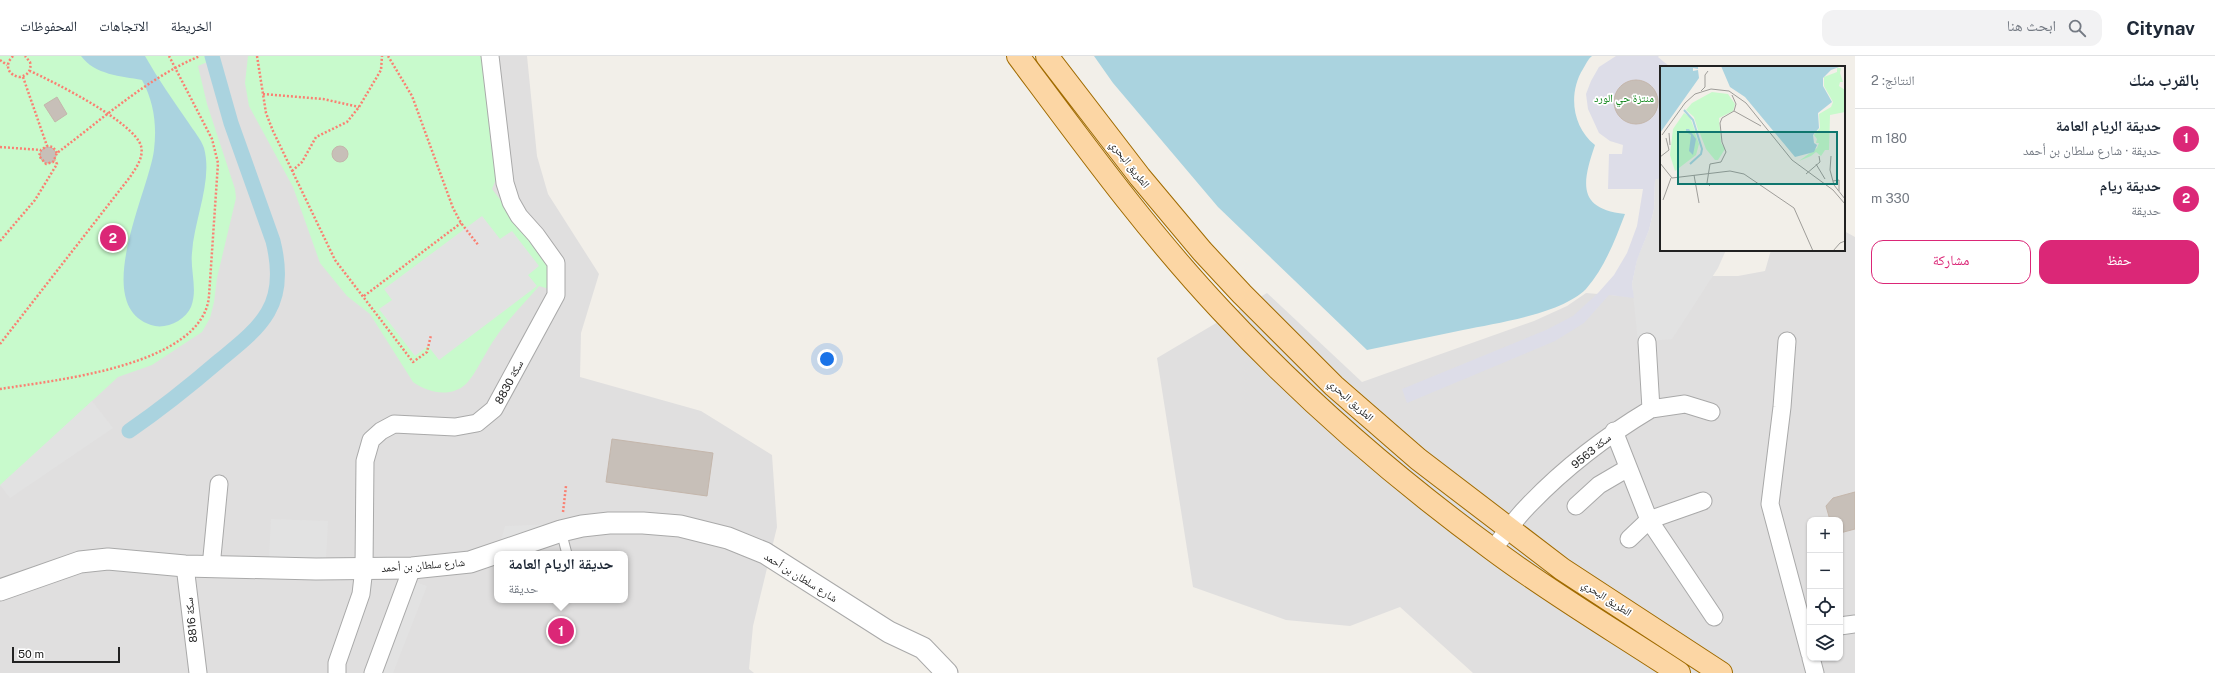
<!DOCTYPE html>
<html lang="ar">
<head>
<meta charset="utf-8">
<style>
  body { margin:0; font-family:"Public Sans","Noto Naskh Arabic",sans-serif; background:#f2f2f3; color:#1f2937; direction:rtl }
  .controls { position:absolute; right:12px; bottom:12px; display:grid; overflow:hidden; border-radius:8px; box-shadow:0 1px 3px #0004 }
  .controls button { width:36px; height:36px; display:grid; place-items:center; padding:0; border:0; border-bottom:1px solid #e0e1e3; background:#fff; color:#1f2937; font:20px sans-serif }
  .scale { position:absolute; left:12px; bottom:10px; width:108px; box-sizing:border-box; padding-left:4px; border:2px solid #222; border-top:0; font-size:11px; line-height:14px; white-space:nowrap; color:#222; -webkit-text-stroke:3px #fff; paint-order:stroke }
  .you { position:absolute; left:827px; top:303px; width:14px; height:14px; margin:-10px; border:3px solid #fff; border-radius:50%; background:#1a73e8; box-shadow:0 0 0 6px #1a73e833 }
  .badge { display:grid; place-items:center; width:26px; height:26px; border-radius:50%; background:#db2777; color:#fff; font-size:13px; font-weight:700 }
  .pin { position:absolute; translate:-50% -50%; border:2px solid #fff; box-shadow:0 1px 4px #0006 }
  .popup { position:absolute; left:494px; top:495px; width:134px; height:52px; box-sizing:border-box; display:grid; place-content:center; border-radius:8px; background:#fff; filter:drop-shadow(0 1px 3px #0005); font-size:13px; white-space:nowrap; color:#747a83 }
  .popup b { font-size:15px; color:#1f2937 }
  .popup::after { content:''; position:absolute; left:50%; top:100%; margin-left:-8px; border:8px solid transparent; border-top-color:#fff }
  .list { margin:0; padding:0; list-style:none }
  h2 { display:flex; justify-content:space-between; align-items:center; height:52px; margin:0; padding:0 16px; font-size:17px }
  h2 small { font-size:13px; font-weight:400; color:#747a83 }
  .list li { display:grid; grid-template-columns:26px 1fr auto; gap:12px; align-items:center; box-sizing:border-box; height:60px; padding:0 16px; border-top:1px solid #e0e1e3 }
  .list b { display:block; font-size:15px; white-space:nowrap }
  .list p { margin:0; font-size:13px; white-space:nowrap; color:#747a83 }
  .list em { font-size:13px; font-style:normal; color:#747a83 }
  .actions { display:flex; gap:8px; padding:12px 16px }
  .actions a { flex:1; padding:9px 0; border:1px solid #db2777; border-radius:12px; text-align:center; font-size:14px; color:#db2777 }
  .actions .main { background:#db2777; color:#fff }
  .icon { flex:none; width:22px; height:22px; fill:none; stroke:currentColor; stroke-width:2; stroke-linecap:round; stroke-linejoin:round }
  .map { position:relative; flex:none; width:1855px; height:617px; overflow:hidden; direction:ltr }
  header { display:flex; align-items:center; gap:24px; box-sizing:border-box; height:56px; padding:0 20px; background:#fff; border-bottom:1px solid #e0e1e3 }
  header strong { font-size:19px }
  nav { display:flex; gap:22px; margin-inline-start:auto; font-size:14px }
  .search { width:280px; height:36px; background:#f2f2f3; display:flex; align-items:center; gap:10px; box-sizing:border-box; padding:0 14px; border-radius:12px; color:#747a83; font-size:15px }
  main { display:flex }
  aside { flex:1; background:#fff }
  .map>svg:first-child { display:block }
  .residential { fill:#e0dfdf; fill-rule:evenodd }
  .park { fill:#c8facc }
  .parking { fill:#e2e2e2 }
  .plaza { fill:#dddde8 }
  .water { fill:#aad3df }
  .lines { fill:none; stroke-linecap:round; stroke-linejoin:round }
  .canal { stroke:#aad3df; stroke-width:15 }
  .building { fill:#c7bfb8; stroke:#c4b6ab }
  .service-casing { stroke:#a9a9a9; stroke-width:11 }
  .minor-casing { stroke:#a9a9a9; stroke-width:19 }
  .tertiary-casing { stroke:#a9a9a9; stroke-width:23 }
  .primary-casing { stroke:#a06b00; stroke-width:24 }
  .path { stroke:#fa8072; stroke-width:2.5; stroke-dasharray:2 2; stroke-linecap:butt }
  .service { stroke:#fff; stroke-width:9 }
  .minor { stroke:#fff; stroke-width:17 }
  .tertiary { stroke:#fff; stroke-width:21 }
  .primary { stroke:#fcd6a4; stroke-width:22 }
  .labels { text-anchor:middle; stroke-width:3.5; stroke-linejoin:round; paint-order:stroke }
  .park-label { font-size:11px; fill:#0c8416; stroke:#fff }
  .street-label { font-size:11px; fill:#222; stroke:#fff }
  .inset-river { fill:none; stroke:#aad3df; stroke-width:2 }
  .inset-road { fill:none; stroke:#9f9d99; stroke-width:1 }
  .view { fill:#0f766e; fill-opacity:0.15; stroke:#0f766e; stroke-width:2 }
  .inset-edge { fill:none; stroke:#222; stroke-width:2 }
</style>
</head>
<body>
<header>
<strong>Citynav</strong>
<div class="search"><svg class="icon" aria-label="search" viewBox="0 0 24 24"><circle cx="10" cy="10" r="6"/><path d="M15 15l6 6"/></svg>ابحث هنا</div>
<nav><a>الخريطة</a><a>الاتجاهات</a><a>المحفوظات</a></nav>
</header>
<main>
<aside>
<h2>بالقرب منك<small>النتائج: 2</small></h2>
<ul class="list">
<li><span class="badge">1</span><div><b>حديقة الريام العامة</b><p>حديقة · شارع سلطان بن أحمد</p></div><em>180 m</em></li>
<li><span class="badge">2</span><div><b>حديقة ريام</b><p>حديقة</p></div><em>330 m</em></li>
</ul>
<div class="actions"><a class="main">حفظ</a><a>مشاركة</a></div>
</aside>
<div class="map">
<svg width="1855" height="617" viewBox="0 0 1855 617">
  <rect width="100%" height="100%" fill="#f2efe9"/>
  <path class="residential" d="M0,0H527L537,100L548,138L599,218L581,277L580,321L701,355L772,399L777,471L753,570L749,613L754,617H0ZM497,498H625V544H497Z
    M1844,175L1855,181V617H1473L1400,551L1350,570L1286,564L1193,531L1157,302L1267,237L1362,326L1534,265L1567,250L1586,237L1634,241L1710,220H1738L1765,215L1771,194H1844ZM1810,464H1840V602H1810Z"/>
  <path class="park" d="M0,0H221L198,10L207,48L235,133L236,142L217,222L214,246L210,262L202,276L152,309L118,321L0,430Z
    M248,0H484L497,121L492,133L550,209L549,233L539,230C525,247 508,263 496,281C487,293 476,318 466,328C451,342 428,337 413,326L370,258L347,240L320,207L293,131L249,50L245,27Z"/>
  <path class="parking" d="M1661,122V194H1726L1718,212L1672,283L1638,286L1632,228L1637,203L1649,174L1654,153L1655,124Z
    M482,160L500,183L512,175L539,210L528,219L537,230L439,304L428,290L415,300L379,253L392,244L384,233Z
    M92,345L113,372L10,442L0,429Z
    M271,463L328,465L326,504L269,502Z
    M555,468L498,495L505,470Z
    M416,526L427,530L393,617H379Z"/>
  <path class="plaza" d="M1616,0H1659L1658,1L1670,11H1661V122L1655,124L1654,153L1649,174L1637,204L1632,228L1634,242L1609,239L1584,267L1555,285L1407,347L1402,333L1546,274L1573,260L1598,237L1614,219L1627,197L1637,170L1643,133H1608L1609,98H1622L1623,89L1610,85L1599,77L1588,53L1586,38L1591,25L1599,11Z"/>
  <path class="water" d="M81,0H145C158,23 173,44 188,66C193,74 201,83 204,92C213,125 194,163 192,197C190,214 198,234 191,251C185,265 165,274 151,269C90,249 149,135 154,94C157,69 154,46 142,24C121,20 95,19 81,0Z
    M1094,0H1592C1588,3 1586,8 1583,13C1568,37 1572,71 1595,89C1582,127 1577,153 1625,158C1615,184 1605,211 1586,233C1561,258 1497,267 1463,274C1431,281 1399,287 1367,294L1218,151L1113,27Z"/>
  <g class="lines">
    <path class="canal" d="M129,375C161,353 191,329 220,304C237,290 257,275 268,256C281,234 279,209 273,185L231,67L212,0"/>
  </g>
  <path class="building" d="M1614 46a22 22 0 1 1 44 0a22 22 0 1 1-44 0Z
    M57,41L67,58L55,66L44,49Z
    M332 98a8 8 0 1 1 16 0a8 8 0 1 1-16 0Z
    M40 99a8 8 0 1 1 16 0a8 8 0 1 1-16 0Z
    M612,383L713,397L707,440L606,426Z
    M1855,436V473L1840,477V464H1830L1826,450L1833,442Z"/>
  <g class="lines">
    <g class="service-casing">
      <path id="service" d="M561,475L567,498"/>
    </g>
    <g class="minor-casing">
      <path id="minor" d="M1787,285L1782,351L1770,448L1810,598
        M1651,353L1685,348L1711,356
        M1614,375L1649,464L1714,561
        M1576,450L1599,429L1628,412
        M1629,483L1649,464L1703,445
        M1492,494C1504,480 1514,464 1527,451C1563,413 1606,380 1651,353L1647,286
        M185,510L198,617
        M211,511L219,428
        M1840,570L1855,568
        M1811,602L1815,617
        M337,617V607L361,538L364,512L365,405L371,384L381,375L394,368L455,371L477,367L494,353L556,239V207L536,179L519,160L511,146L505,127L490,0
        M373,617L412,512"/>
    </g>
    <g class="tertiary-casing">
      <path id="tertiary" d="M0,534L80,506L108,503L185,510L316,513L412,512L470,506L561,475L582,470L609,467H643L680,470L728,482L765,497L889,576L923,592L947,617"/>
    </g>
    <g class="primary-casing">
      <path id="primary" d="M1018,0C1083,87 1146,174 1221,254C1303,342 1395,422 1492,493C1552,538 1617,576 1679,617
        M1047,0L1140,121L1202,195L1242,238L1334,330L1418,403L1562,513L1721,617"/>
    </g>
    <path class="path" d="M13,0L9,5C6,13 10,19 19,21C27,20 32,15 30,6L25,0
      M257,0L266,57L273,75L335,204L413,306L427,296L431,279
      M388,0L412,40L453,152L461,167L479,190
      M0,4L7,9
      M23,21L47,90
      M263,38L323,43L359,51
      M0,91L41,94
      M57,97L53,91L47,90L41,94L39,100L46,108L53,106L57,97C101,64 149,21 200,0
      M292,115L302,106L316,81L347,66L359,51L381,14L382,0
      M0,185L35,144L57,108L55,104
      M364,240L461,167
      M0,288L130,121C136,112 144,101 141,90C134,66 54,26 30,15
      M0,333C55,324 203,310 209,240L218,107L212,83L169,0
      M563,456L566,430"/>
    <use href="#service" class="service"/>
    <use href="#minor" class="minor"/>
    <use href="#tertiary" class="tertiary"/>
    <use href="#primary" class="primary"/>
  </g>
  <g class="labels">
    <g class="park-label">
      <text x="1624" y="46">منتزة حي الورد</text>
    </g>
    <g class="street-label">
      <text transform="translate(1130 108) rotate(52)" y="4">الطريق البحري</text>
      <text transform="translate(509 326) rotate(-62)" y="4">سكة 8830</text>
      <text transform="translate(1351 344) rotate(42)" y="4">الطريق البحري</text>
      <text transform="translate(1591 395) rotate(-40)" y="4">سكة 9563</text>
      <text transform="translate(423 509) rotate(-4)" y="4">شارع سلطان بن أحمد</text>
      <text transform="translate(801 521) rotate(32)" y="4">شارع سلطان بن أحمد</text>
      <text transform="translate(1607 542) rotate(33)" y="4">الطريق البحري</text>
      <text transform="translate(191 564) rotate(-96)" y="4">سكة 8816</text>
    </g>
  </g>
  <g transform="translate(1660 10)">
    <rect width="185" height="185" fill="#f2efe9"/>
    <path d="M177,2H181L180,7L183,16H180L179,20L185,24V46L170,49L169,84H165L161,90L156,86L151,90L139,95L157,82L159,77H156L157,73L154,69L160,62L159,48L171,41L173,36L164,20V11L177,6ZM52,26L68,28L75,38L73,45L59,52L61,77L65,83L58,94H55L46,83L39,65L35,67L39,78L36,89L15,105L10,89L13,63L24,47L30,51L35,65L38,64L34,51L26,44L32,37Z" fill="#c8facc"/>
    <path d="M0,0H38V3L33,2V5L38,4L39,12L0,67ZM61,0H182L171,4L163,12V20L172,36L158,47L159,62L153,69L154,77L157,79L154,86L135,91L85,31L70,21ZM26,63H29L36,73L33,89L29,85L31,69L26,66Z" fill="#aad3df"/>
    <path class="inset-river" d="M24,44L33,54L42,83L41,88L30,98"/>
    <path class="inset-road" d="M41,25L45,21V9L48,5M74,45L101,60M9,67L10,79M2,69L25,37L35,28L51,23L69,25L86,37L132,94L173,124L185,138M171,90L170,104L174,119L185,133M0,91L9,84L6,72M0,97L12,112L70,105L84,108L134,142L153,185M156,98L165,113M146,108L160,96L159,90M34,109L39,137M173,115L179,114V125M50,120L47,117L50,98L61,96L66,86L62,76L60,57L62,52L74,45L76,38L72,29M3,134L11,112M173,185L180,177L185,175"/>
    <path class="view" d="M18,66H177V118H18Z"/>
    <rect width="185" height="185" class="inset-edge"/>
  </g>
</svg>
<div class="controls">
<button>+</button>
<button>−</button>
<button><svg class="icon" aria-label="locate" viewBox="0 0 24 24"><circle cx="12" cy="12" r="6"/><path d="M12 2v4M12 18v4M2 12h4M18 12h4"/></svg></button>
<button><svg class="icon" aria-label="layers" viewBox="0 0 24 24"><path d="M12 4l9 5-9 5-9-5zM3 14l9 5 9-5"/></svg></button>
</div>
<div class="scale">50 m</div>
<div class="you"></div>
<div class="pin badge" style="left:561px;top:575px">1</div>
<div class="popup"><b>حديقة الريام العامة</b>حديقة</div>
<div class="pin badge" style="left:113px;top:182px">2</div>
</div>
</main>
</body>
</html>
